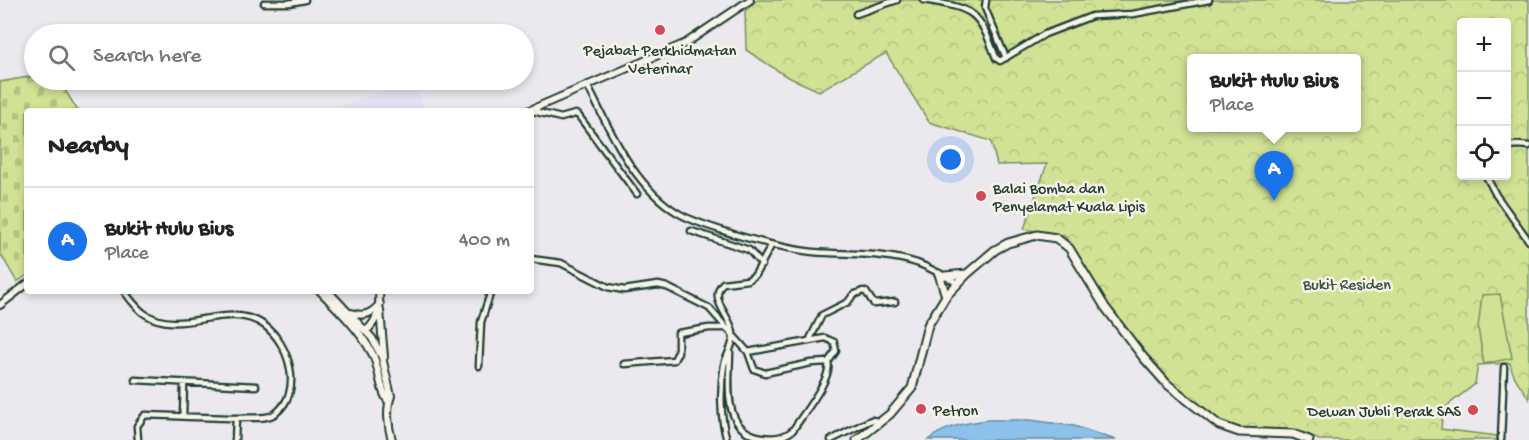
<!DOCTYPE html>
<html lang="en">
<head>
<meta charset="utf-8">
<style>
  body { margin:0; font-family:"Gochi Hand",sans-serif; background:#f6f6f6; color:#222 }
  .controls { position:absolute; right:18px; top:18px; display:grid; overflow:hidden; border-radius:6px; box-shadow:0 3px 9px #0003 }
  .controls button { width:54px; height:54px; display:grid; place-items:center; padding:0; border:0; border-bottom:2px solid #e0e0e0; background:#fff; color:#222; font:30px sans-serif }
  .you { position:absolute; left:951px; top:160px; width:21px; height:21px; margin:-15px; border:4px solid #fff; border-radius:50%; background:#1a73e8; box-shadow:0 0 0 9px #1a73e833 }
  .badge { display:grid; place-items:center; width:39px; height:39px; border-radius:50%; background:#1a73e8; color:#fff; font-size:20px; font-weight:700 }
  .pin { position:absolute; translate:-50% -50px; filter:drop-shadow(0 2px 3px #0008) }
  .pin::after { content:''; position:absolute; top:32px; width:21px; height:18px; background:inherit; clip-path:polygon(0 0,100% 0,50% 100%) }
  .popup { position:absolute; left:1187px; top:54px; width:174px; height:78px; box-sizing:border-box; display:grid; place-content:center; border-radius:6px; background:#fff; filter:drop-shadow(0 2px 4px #0005); font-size:20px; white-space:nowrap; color:#767676 }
  .popup b { font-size:22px; color:#222 }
  .popup::after { content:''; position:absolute; left:50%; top:100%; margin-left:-12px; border:12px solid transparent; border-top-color:#fff }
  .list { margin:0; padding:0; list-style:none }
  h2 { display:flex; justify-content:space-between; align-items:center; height:78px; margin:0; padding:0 24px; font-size:26px }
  h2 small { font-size:20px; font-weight:400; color:#767676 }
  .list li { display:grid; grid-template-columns:39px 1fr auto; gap:18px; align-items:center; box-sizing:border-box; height:108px; padding:0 24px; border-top:2px solid #e0e0e0 }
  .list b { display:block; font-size:22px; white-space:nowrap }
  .list p { margin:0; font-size:20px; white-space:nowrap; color:#767676 }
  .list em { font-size:20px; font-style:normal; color:#767676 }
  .icon { flex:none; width:33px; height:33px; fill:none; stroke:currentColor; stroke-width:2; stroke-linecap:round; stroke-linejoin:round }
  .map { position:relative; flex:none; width:1529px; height:440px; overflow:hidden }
  .search { position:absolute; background:#fff; box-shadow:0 3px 9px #0003; left:24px; top:24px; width:510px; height:66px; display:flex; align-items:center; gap:15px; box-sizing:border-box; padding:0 21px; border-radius:33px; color:#767676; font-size:22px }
  .panel { position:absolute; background:#fff; box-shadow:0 3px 9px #0003; left:24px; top:108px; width:510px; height:186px; border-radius:6px }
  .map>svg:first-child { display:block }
  .built { fill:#e4e2f2 }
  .cemetery { fill:url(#cemetery-stones); stroke:#789064; stroke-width:1.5 }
  .park { fill:url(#park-crowns); stroke:#789064; stroke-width:1.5; fill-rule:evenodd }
  .pitch { fill:#d1e295; stroke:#789064; stroke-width:1.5 }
  .water { fill:#8cc1e9; stroke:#608ca1; stroke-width:1.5 }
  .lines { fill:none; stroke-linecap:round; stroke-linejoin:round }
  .minor-casing { stroke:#1f3d34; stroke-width:9 }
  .tertiary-casing { stroke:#1f3d34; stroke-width:10 }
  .secondary-casing { stroke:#1f3d34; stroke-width:11 }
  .minor { stroke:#f7f3e8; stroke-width:4.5 }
  .tertiary { stroke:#f7f3e8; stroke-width:6 }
  .secondary { stroke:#f7f3e8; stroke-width:7 }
  .poi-dot { fill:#d1495b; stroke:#f7f3e8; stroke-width:2 }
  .labels { text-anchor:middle; stroke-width:5; stroke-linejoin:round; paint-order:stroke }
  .poi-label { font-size:16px; fill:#1f3d34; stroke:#f7f3e8; text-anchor:start }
  .park-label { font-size:16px; fill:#3a5643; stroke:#f7f3e8 }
</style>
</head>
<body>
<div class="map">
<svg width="1529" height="440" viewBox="0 0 1529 440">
  <defs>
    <pattern id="cemetery-stones" width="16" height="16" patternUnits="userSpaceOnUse" patternTransform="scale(1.5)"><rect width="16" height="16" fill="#d1e295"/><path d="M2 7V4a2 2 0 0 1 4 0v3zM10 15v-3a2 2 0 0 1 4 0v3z" fill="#b3c381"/></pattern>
    <pattern id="park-crowns" width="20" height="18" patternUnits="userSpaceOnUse" patternTransform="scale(1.5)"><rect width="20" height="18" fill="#d1e295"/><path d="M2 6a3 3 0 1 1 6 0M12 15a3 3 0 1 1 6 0" fill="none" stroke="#b3c381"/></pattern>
  </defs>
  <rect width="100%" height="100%" fill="#ece9ee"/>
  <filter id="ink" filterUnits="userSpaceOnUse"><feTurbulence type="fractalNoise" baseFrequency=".0167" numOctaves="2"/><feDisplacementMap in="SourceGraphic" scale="12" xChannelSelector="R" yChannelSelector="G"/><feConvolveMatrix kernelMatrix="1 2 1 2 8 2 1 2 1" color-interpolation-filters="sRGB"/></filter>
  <g filter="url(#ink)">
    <path class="built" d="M414,80L425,111H323Z"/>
    <path class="cemetery" d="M34,76V80H59L78,111H27V275L17,282L0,253V82Z"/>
    <path class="park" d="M757,0H1529V399C1522,387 1512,377 1510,363L1478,365L1475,384L1443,409L1441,429L1497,436V440H1319L1295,429L1240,432L1222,426L1175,390L1107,307L1065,236L1024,229L1047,164L997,165L991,141L929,122L886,53L819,91L786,76L746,50L745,11ZM1462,22H1506V176H1462ZM1192,58H1356V128H1192Z"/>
    <path class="pitch" d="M1500,294L1512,358L1484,364L1478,328L1482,295Z"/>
    <path class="water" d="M987,420H1030L1074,426L1116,440H928C945,426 966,423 987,420Z"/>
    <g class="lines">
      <g class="minor-casing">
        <path id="minor" d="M923,0C974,9 978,9 996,58L1000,61L1045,34L1092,16L1133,14L1209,0
          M986,0L985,8L1006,58
          M264,3H289L305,0
          M856,14L897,0
          M587,85C611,131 632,185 678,213C695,223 715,228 733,234C760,242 785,249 813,252C848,255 883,252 917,263C931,268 944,276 957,283
          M529,110L561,118L575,114L578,115L637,194
          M1506,146L1518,145L1529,146
          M1486,176L1496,195L1529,241
          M691,231L749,250L762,265
          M531,259L561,263L608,287L624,290L658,285L667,287L709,308L748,352L809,341L822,315L848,302L853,295L863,291L866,292L874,304L895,302
          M124,291C130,299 137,309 145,314C182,338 227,299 264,325C289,343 304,391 276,413C267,420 252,417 241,418C209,418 177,416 145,415L137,426L138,440
          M809,341L825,338L834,342L836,351L828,362
          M730,350C730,382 720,431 762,437C774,439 784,438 793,430C802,415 833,378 828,362L811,363L765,373L754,369L748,352
          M624,364L674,360L678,352V333L709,328H726
          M479,366L481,322L491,291
          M135,380L256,386
          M183,416L184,383
          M235,440L236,418
          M727,440C720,418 720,388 724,365C726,356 732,348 733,339C736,319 706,301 723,283L748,280L755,275L771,246
          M831,440L871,420L881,421
          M1501,440L1504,367"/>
      </g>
      <g class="tertiary-casing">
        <path id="tertiary" d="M528,111L686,43L750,0
          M320,291C339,310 359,329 372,353C380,367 379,391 389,402
          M328,291L372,338L382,357L391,396C386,409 388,427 392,440
          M0,305L27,284
          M380,310L384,357
          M351,313C364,317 371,314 380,304
          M366,331C379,320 380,306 379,291"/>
      </g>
      <g class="secondary-casing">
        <path id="secondary" d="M939,274L946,296
          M945,276L966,274
          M857,440L890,414L912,388L928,325L946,296L967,274L995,250L1008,243L1037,235L1056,238L1069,248L1105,307L1143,357L1167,384L1219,425L1239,432L1293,434L1309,440"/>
      </g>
      <use href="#minor" class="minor"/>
      <use href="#tertiary" class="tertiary"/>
      <use href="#secondary" class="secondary"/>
    </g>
  </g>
  <g class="poi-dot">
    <circle cx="660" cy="30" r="6"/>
    <circle cx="981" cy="196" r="6"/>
    <circle cx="921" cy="409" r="6"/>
    <circle cx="1473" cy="410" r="6"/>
  </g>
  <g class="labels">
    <g class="poi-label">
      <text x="660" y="55" text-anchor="middle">Pejabat Perkhidmatan<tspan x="660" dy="18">Veterinar</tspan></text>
      <text x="993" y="193">Balai Bomba dan<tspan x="993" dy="18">Penyelamat Kuala Lipis</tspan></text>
      <text x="933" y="415">Petron</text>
      <text x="1461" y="416" text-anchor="end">Dewan Jubli Perak SAS</text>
    </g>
    <g class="park-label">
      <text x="1347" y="289">Bukit Residen</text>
    </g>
  </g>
</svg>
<div class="controls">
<button>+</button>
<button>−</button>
<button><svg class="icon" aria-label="locate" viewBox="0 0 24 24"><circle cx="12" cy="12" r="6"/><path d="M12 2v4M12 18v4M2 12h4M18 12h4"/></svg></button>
</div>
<div class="you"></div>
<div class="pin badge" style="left:1274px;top:201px">A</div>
<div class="popup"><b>Bukit Hulu Bius</b>Place</div>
<div class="search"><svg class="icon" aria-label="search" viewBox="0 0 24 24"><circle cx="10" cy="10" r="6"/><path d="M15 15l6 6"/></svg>Search here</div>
<section class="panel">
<h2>Nearby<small></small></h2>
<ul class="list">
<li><span class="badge">A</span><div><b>Bukit Hulu Bius</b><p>Place</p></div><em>400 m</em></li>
</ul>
</section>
</div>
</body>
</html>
